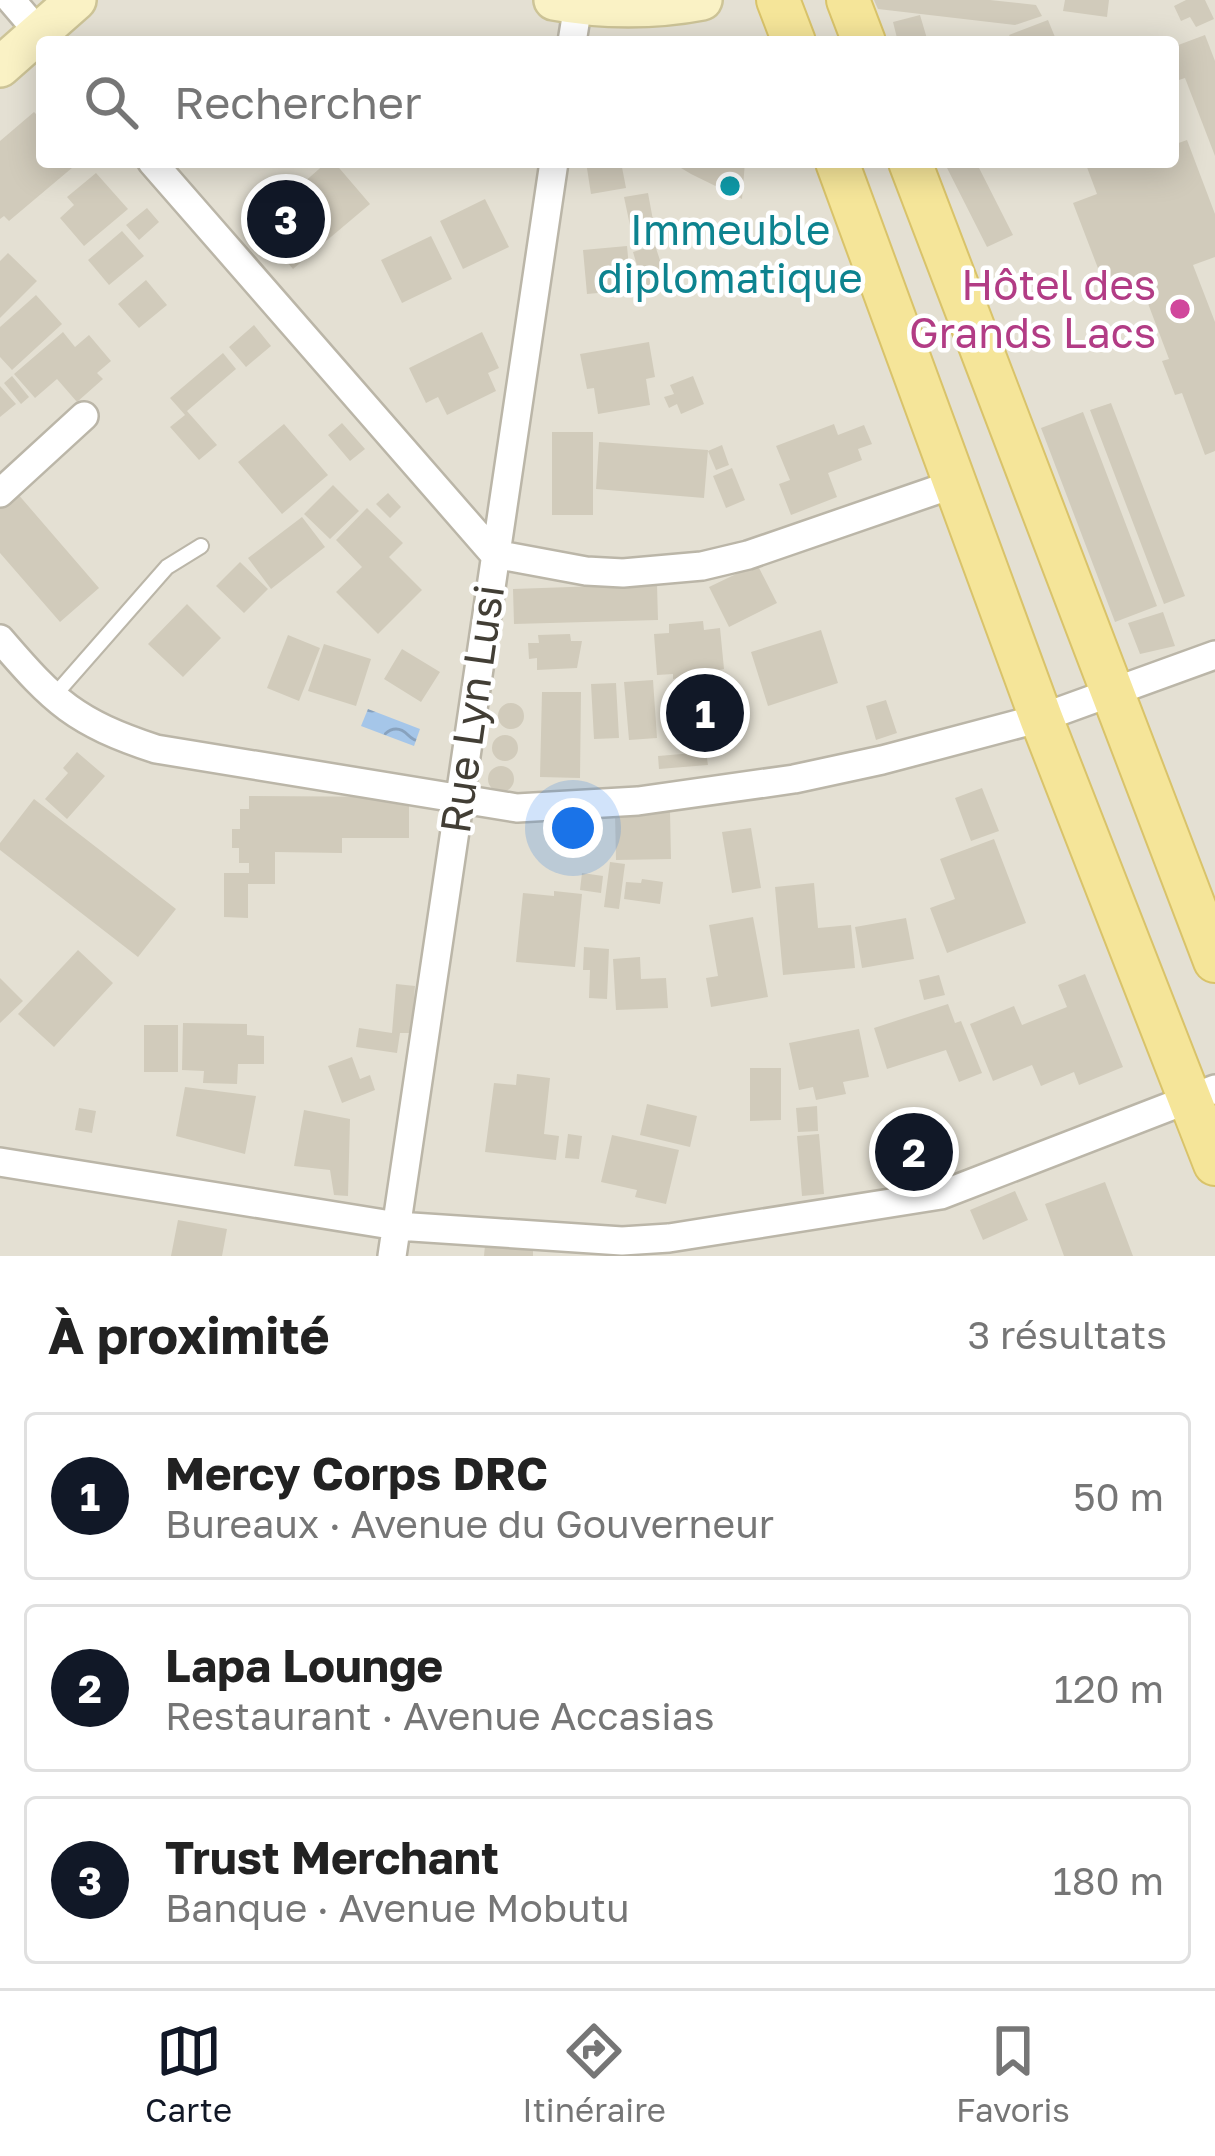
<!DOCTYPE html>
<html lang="fr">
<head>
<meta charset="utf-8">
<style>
  body { margin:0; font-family:"Golos Text",sans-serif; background:#f6f6f6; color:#222 }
  .you { position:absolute; left:573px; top:828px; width:42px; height:42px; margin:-30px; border:9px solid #fff; border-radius:50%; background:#1a73e8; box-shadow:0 0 0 18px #1a73e833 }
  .badge { display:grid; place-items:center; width:78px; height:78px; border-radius:50%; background:#111827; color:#fff; font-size:39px; font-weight:700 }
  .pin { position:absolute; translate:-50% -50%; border:6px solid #fff; box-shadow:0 3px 12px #0006 }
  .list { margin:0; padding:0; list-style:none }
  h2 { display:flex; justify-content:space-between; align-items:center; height:156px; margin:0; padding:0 48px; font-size:51px }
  h2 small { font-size:39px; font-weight:400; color:#767676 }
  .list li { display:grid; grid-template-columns:78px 1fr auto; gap:36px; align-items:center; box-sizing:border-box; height:168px; margin:0 24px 24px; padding:0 24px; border:3px solid #e0e0e0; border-radius:12px }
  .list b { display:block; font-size:45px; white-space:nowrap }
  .list p { margin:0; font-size:39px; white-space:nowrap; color:#767676 }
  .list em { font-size:39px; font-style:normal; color:#767676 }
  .icon { flex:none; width:66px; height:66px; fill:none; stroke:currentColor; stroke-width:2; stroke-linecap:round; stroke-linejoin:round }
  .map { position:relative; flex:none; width:1215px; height:1256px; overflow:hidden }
  .search { position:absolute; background:#fff; box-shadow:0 6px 30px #0003; left:36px; right:36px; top:36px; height:132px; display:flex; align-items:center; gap:30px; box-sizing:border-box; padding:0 42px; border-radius:12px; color:#767676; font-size:45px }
  .sheet { height:732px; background:#fff }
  nav { display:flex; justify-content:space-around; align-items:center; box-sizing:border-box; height:168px; border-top:3px solid #e0e0e0; background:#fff; font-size:33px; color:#767676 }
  nav a { display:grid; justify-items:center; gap:6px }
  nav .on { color:#111827 }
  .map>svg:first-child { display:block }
  .residential { fill:#e4e0d3; fill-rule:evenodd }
  .water { fill:url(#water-waves) }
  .building { fill:#d1cbbb }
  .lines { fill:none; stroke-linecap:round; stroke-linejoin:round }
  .lane-casing { stroke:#bbb6a8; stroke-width:18 }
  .street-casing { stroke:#bbb6a8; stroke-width:32 }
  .secondary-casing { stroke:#cdc497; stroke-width:44 }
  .primary-casing { stroke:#d9c36a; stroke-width:46 }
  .lane { stroke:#fff; stroke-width:14 }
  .street { stroke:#fff; stroke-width:27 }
  .secondary { stroke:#faf2c5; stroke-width:39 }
  .primary { stroke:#f5e599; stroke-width:42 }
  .culture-dot { fill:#0f9aa8; stroke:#fff; stroke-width:4.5 }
  .hotel-dot { fill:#d1479c; stroke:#fff; stroke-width:4.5 }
  .labels { text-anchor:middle; stroke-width:9; stroke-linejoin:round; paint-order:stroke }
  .culture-label { font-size:42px; fill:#0d838f; stroke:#fff }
  .hotel-label { font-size:42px; fill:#b23c85; stroke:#fff; text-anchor:end }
  .street-label { font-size:42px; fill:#423e35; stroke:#fff }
</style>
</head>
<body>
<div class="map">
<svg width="1215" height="1256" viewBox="0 0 1215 1256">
  <defs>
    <pattern id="water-waves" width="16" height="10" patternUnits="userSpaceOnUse" patternTransform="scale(3)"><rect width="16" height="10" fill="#a5c6e9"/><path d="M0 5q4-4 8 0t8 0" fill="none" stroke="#88a2be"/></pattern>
  </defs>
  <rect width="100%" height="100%" fill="#f1eee4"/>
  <path class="residential" d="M0,0H1215V1256H0ZM42,42H1173V162H42Z"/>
  <path class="water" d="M368,709L420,729L414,746L361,726Z"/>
  <path class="building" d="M874,0H990L1036,5L1042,16L1015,25L878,9Z
    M1065,0H1109L1107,17L1063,11Z
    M1186,0H1205L1214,19L1196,27L1190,17L1181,21L1174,6Z
    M920,15L928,42H898L893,22Z
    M1048,20L1057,42H1002L1011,38L1009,35Z
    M1205,35L1215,61V156L1185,78L1173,82V47Z
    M34,112L39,117L42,114V162H79L9,221L4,216L0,219V141Z
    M1187,140L1215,214V257L1193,265L1215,322V451L1205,455L1182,393L1175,395L1162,361L1169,359L1141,285L1109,297L1073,203L1097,194L1085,162H1173V145Z
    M327,162H334L370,204L293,269L254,224L287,197L281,191L297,177L302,184Z
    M586,162H621L626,188L591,194Z
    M671,162H745L742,199L691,174Z
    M944,162H976L1013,235L987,247Z
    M96,173L128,209L84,246L60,218L74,205L67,197Z
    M648,193L655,231L632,235L624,197Z
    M485,199L509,247L463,269L440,221Z
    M147,208L159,222L139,240L126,225Z
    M122,231L144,256L109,285L88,260Z
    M431,236L452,279L402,303L381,260Z
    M655,245L669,288L646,295L633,252Z
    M627,246L631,290L587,294L583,250Z
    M8,253L37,281L0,318V261Z
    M146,280L167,305L139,328L118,304Z
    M36,295L62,324L12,370L0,357V327Z
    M254,325L271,346L246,367L229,347Z
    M63,332L75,347L89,335L111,361L97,373L103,379L77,402L57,379L35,398L14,374Z
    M482,332L499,368L488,373L496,391L447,415L438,397L426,403L409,368Z
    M649,342L655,377L646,379L650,405L598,414L594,388L587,389L580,354Z
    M223,353L236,369L187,411L217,445L199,460L170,427L185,415L170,398Z
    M12,376L29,397L21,404L4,383Z
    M693,376L704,404L681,414L677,404L669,408L664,397L674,394L670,385Z
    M0,386L16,404L0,417Z
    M1111,403L1185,596L1164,604L1090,410Z
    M1083,412L1157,606L1115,622L1041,428Z
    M342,423L365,449L350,461L328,435Z
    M284,424L328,475L282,514L238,462Z
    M834,424L838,435L864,425L872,444L858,449L862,460L828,473L837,497L791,515L779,484L790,480L776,446Z
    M552,432H593V515H552Z
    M599,442L708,450L704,498L596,489Z
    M722,445L729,465L716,470L708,451Z
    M732,468L745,500L726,508L713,476Z
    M333,485L359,511L330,539L304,514Z
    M17,493L99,588L60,622L0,553V508Z
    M388,493L401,507L390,518L376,504Z
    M367,508L403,543L389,557L422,590L378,634L336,592L362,567L336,540Z
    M302,517L325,547L271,589L248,558Z
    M240,562L268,589L244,613L216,586Z
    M757,564L777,603L729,627L709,587Z
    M657,584L658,620L514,624L513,589Z
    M187,604L221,638L183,677L148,644Z
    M1163,612L1175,646L1140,654L1128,623Z
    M703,621L704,630L720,628L724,669L673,679V674L657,675L654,634L669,633V624Z
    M821,630L838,683L768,706L751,652Z
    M570,634L571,641H582L577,668L537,670V658L529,659L528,643H539L538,635Z
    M288,635L320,648L299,701L267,688Z
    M324,644L371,659L356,706L308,691Z
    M402,649L440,672L421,702L384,679Z
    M716,679L717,692L729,690L733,728L721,730L722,744L677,748L676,733L666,734L663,696L672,695L671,683Z
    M653,680L657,738L629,740L624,682Z
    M616,683L619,738L594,739L591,684Z
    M542,692H581L580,778L540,777Z
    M886,700L897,733L876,740L866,706Z
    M498 716a13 13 0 1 1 26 0a13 13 0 1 1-26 0Z
    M492 748a13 13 0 1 1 26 0a13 13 0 1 1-26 0Z
    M77,752L105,776L67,819L45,799L68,773L63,768Z
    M706,752L708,765L659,769L658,756Z
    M488 779a13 13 0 1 1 26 0a13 13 0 1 1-26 0Z
    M982,788L999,831L971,841L955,798Z
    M249,796L409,797V838H342V853L275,852V884H248V918L224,917V873H249V863H239V848H232V829H240V809H249Z
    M34,799L176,909L138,957L0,850V843Z
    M670,812L671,859L616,860L615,813Z
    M751,828L761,888L732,893L722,832Z
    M994,839L1026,923L947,953L930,908L955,899L940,859Z
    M610,862L625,864L619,909L604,907Z
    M582,873L603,876L601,893L580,890Z
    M642,879L663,882L660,904L624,899L626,882L641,883Z
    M814,883L818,928L851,925L855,968L783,975L775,887Z
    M554,891L582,894L575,967L516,962L523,893L554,896Z
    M753,917L768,997L711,1007L706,978L718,976L709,925Z
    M906,918L914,959L862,968L855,927Z
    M584,947L609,949L607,999L589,998L590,970H583Z
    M78,950L113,983L54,1047L18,1014Z
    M640,957L641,979L666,978L668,1008L616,1010L613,959Z
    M1085,974L1123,1067L1079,1085L1074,1072L1041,1086L1032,1065L993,1081L970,1024L1014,1006L1022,1025L1067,1007L1058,985Z
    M939,975L945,995L924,1000L919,980Z
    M0,978L23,1001L0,1023Z
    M396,984L415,986L411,1033H400L397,1053L356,1047L359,1028L392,1033Z
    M948,1004L955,1023L961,1021L982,1073L959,1082L946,1050L887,1069L874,1028Z
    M183,1023L247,1024V1035L264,1036V1064H238L237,1084L203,1083L204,1071L182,1070Z
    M144,1025H178V1072H144Z
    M859,1029L869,1077L843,1082L846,1094L816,1100L813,1087L799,1090L789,1043Z
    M352,1057L360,1079L370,1075L375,1090L342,1103L328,1066Z
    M750,1068H781V1120L750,1121Z
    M517,1074L550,1078L544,1134L559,1136L556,1160L485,1152L494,1083L516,1085Z
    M185,1087L256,1096L245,1154L176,1136Z
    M647,1104L697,1116L690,1147L640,1135Z
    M817,1106L818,1131L798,1132L796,1108Z
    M79,1108L96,1111L92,1133L75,1130Z
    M304,1110L350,1119L348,1196L334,1195L330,1170L294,1166Z
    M929,1130L940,1165L897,1179L886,1143Z
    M568,1134L582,1136L579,1159L565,1158Z
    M819,1134L824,1194L802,1196L797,1136Z
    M612,1135L679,1150L666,1204L635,1197L637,1190L601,1182Z
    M1105,1182L1133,1256H1064L1045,1204Z
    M1015,1191L1028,1220L983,1240L970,1210Z
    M178,1220L227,1229L222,1256H171Z
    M485,1245L533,1247V1256H484Z"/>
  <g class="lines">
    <g class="lane-casing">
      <path id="lane" d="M53,697L167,567L201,546"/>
    </g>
    <g class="street-casing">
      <path id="street" d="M11,0L47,42
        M572,42L578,5
        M152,162L494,554L586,571L623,573L702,566L748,555L954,484
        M0,493L84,416
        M0,639C55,703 75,722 156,749L517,808L638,801L794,779L882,760L1041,718L1215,655
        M0,1162L397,1226L622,1241L669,1238L941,1195L1215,1089
        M392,1256L554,162"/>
    </g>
    <g class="secondary-casing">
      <path id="secondary" d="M554,0C601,9 656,9 702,0
        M0,67L76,0"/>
    </g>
    <g class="primary-casing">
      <path id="primary" d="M778,0L794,42
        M848,0L864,42
        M837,162L1041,718L1215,1164
        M910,162L1215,961"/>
    </g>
    <use href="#lane" class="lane"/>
    <use href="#street" class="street"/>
    <use href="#secondary" class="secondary"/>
    <use href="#primary" class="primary"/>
  </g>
  <circle class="culture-dot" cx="730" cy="186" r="12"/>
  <circle class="hotel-dot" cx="1180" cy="309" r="12"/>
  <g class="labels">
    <g class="culture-label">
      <text x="730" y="245">Immeuble<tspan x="730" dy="48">diplomatique</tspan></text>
    </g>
    <g class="hotel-label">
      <text x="1156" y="300">Hôtel des<tspan x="1156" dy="48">Grands Lacs</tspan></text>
    </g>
    <g class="street-label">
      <text transform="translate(472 709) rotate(-82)" y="15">Rue Lyn Lusi</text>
    </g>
  </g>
</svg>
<div class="you"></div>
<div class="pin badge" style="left:705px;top:713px">1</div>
<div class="pin badge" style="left:914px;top:1152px">2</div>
<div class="pin badge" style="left:286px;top:219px">3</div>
<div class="search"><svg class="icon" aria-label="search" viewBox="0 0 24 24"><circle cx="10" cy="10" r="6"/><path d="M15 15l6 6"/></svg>Rechercher</div>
</div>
<section class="sheet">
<h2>À proximité<small>3 résultats</small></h2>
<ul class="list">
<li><span class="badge">1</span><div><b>Mercy Corps DRC</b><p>Bureaux · Avenue du Gouverneur</p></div><em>50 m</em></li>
<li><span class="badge">2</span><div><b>Lapa Lounge</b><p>Restaurant · Avenue Accasias</p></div><em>120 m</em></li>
<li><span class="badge">3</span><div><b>Trust Merchant</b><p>Banque · Avenue Mobutu</p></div><em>180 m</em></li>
</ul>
</section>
<nav>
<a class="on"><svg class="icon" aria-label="map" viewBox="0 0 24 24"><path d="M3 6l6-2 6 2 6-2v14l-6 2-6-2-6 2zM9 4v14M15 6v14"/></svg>Carte</a>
<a><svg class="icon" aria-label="directions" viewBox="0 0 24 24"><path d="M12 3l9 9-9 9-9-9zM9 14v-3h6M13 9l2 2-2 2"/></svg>Itinéraire</a>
<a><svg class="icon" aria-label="saved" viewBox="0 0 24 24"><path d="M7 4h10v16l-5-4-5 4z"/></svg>Favoris</a>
</nav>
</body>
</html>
